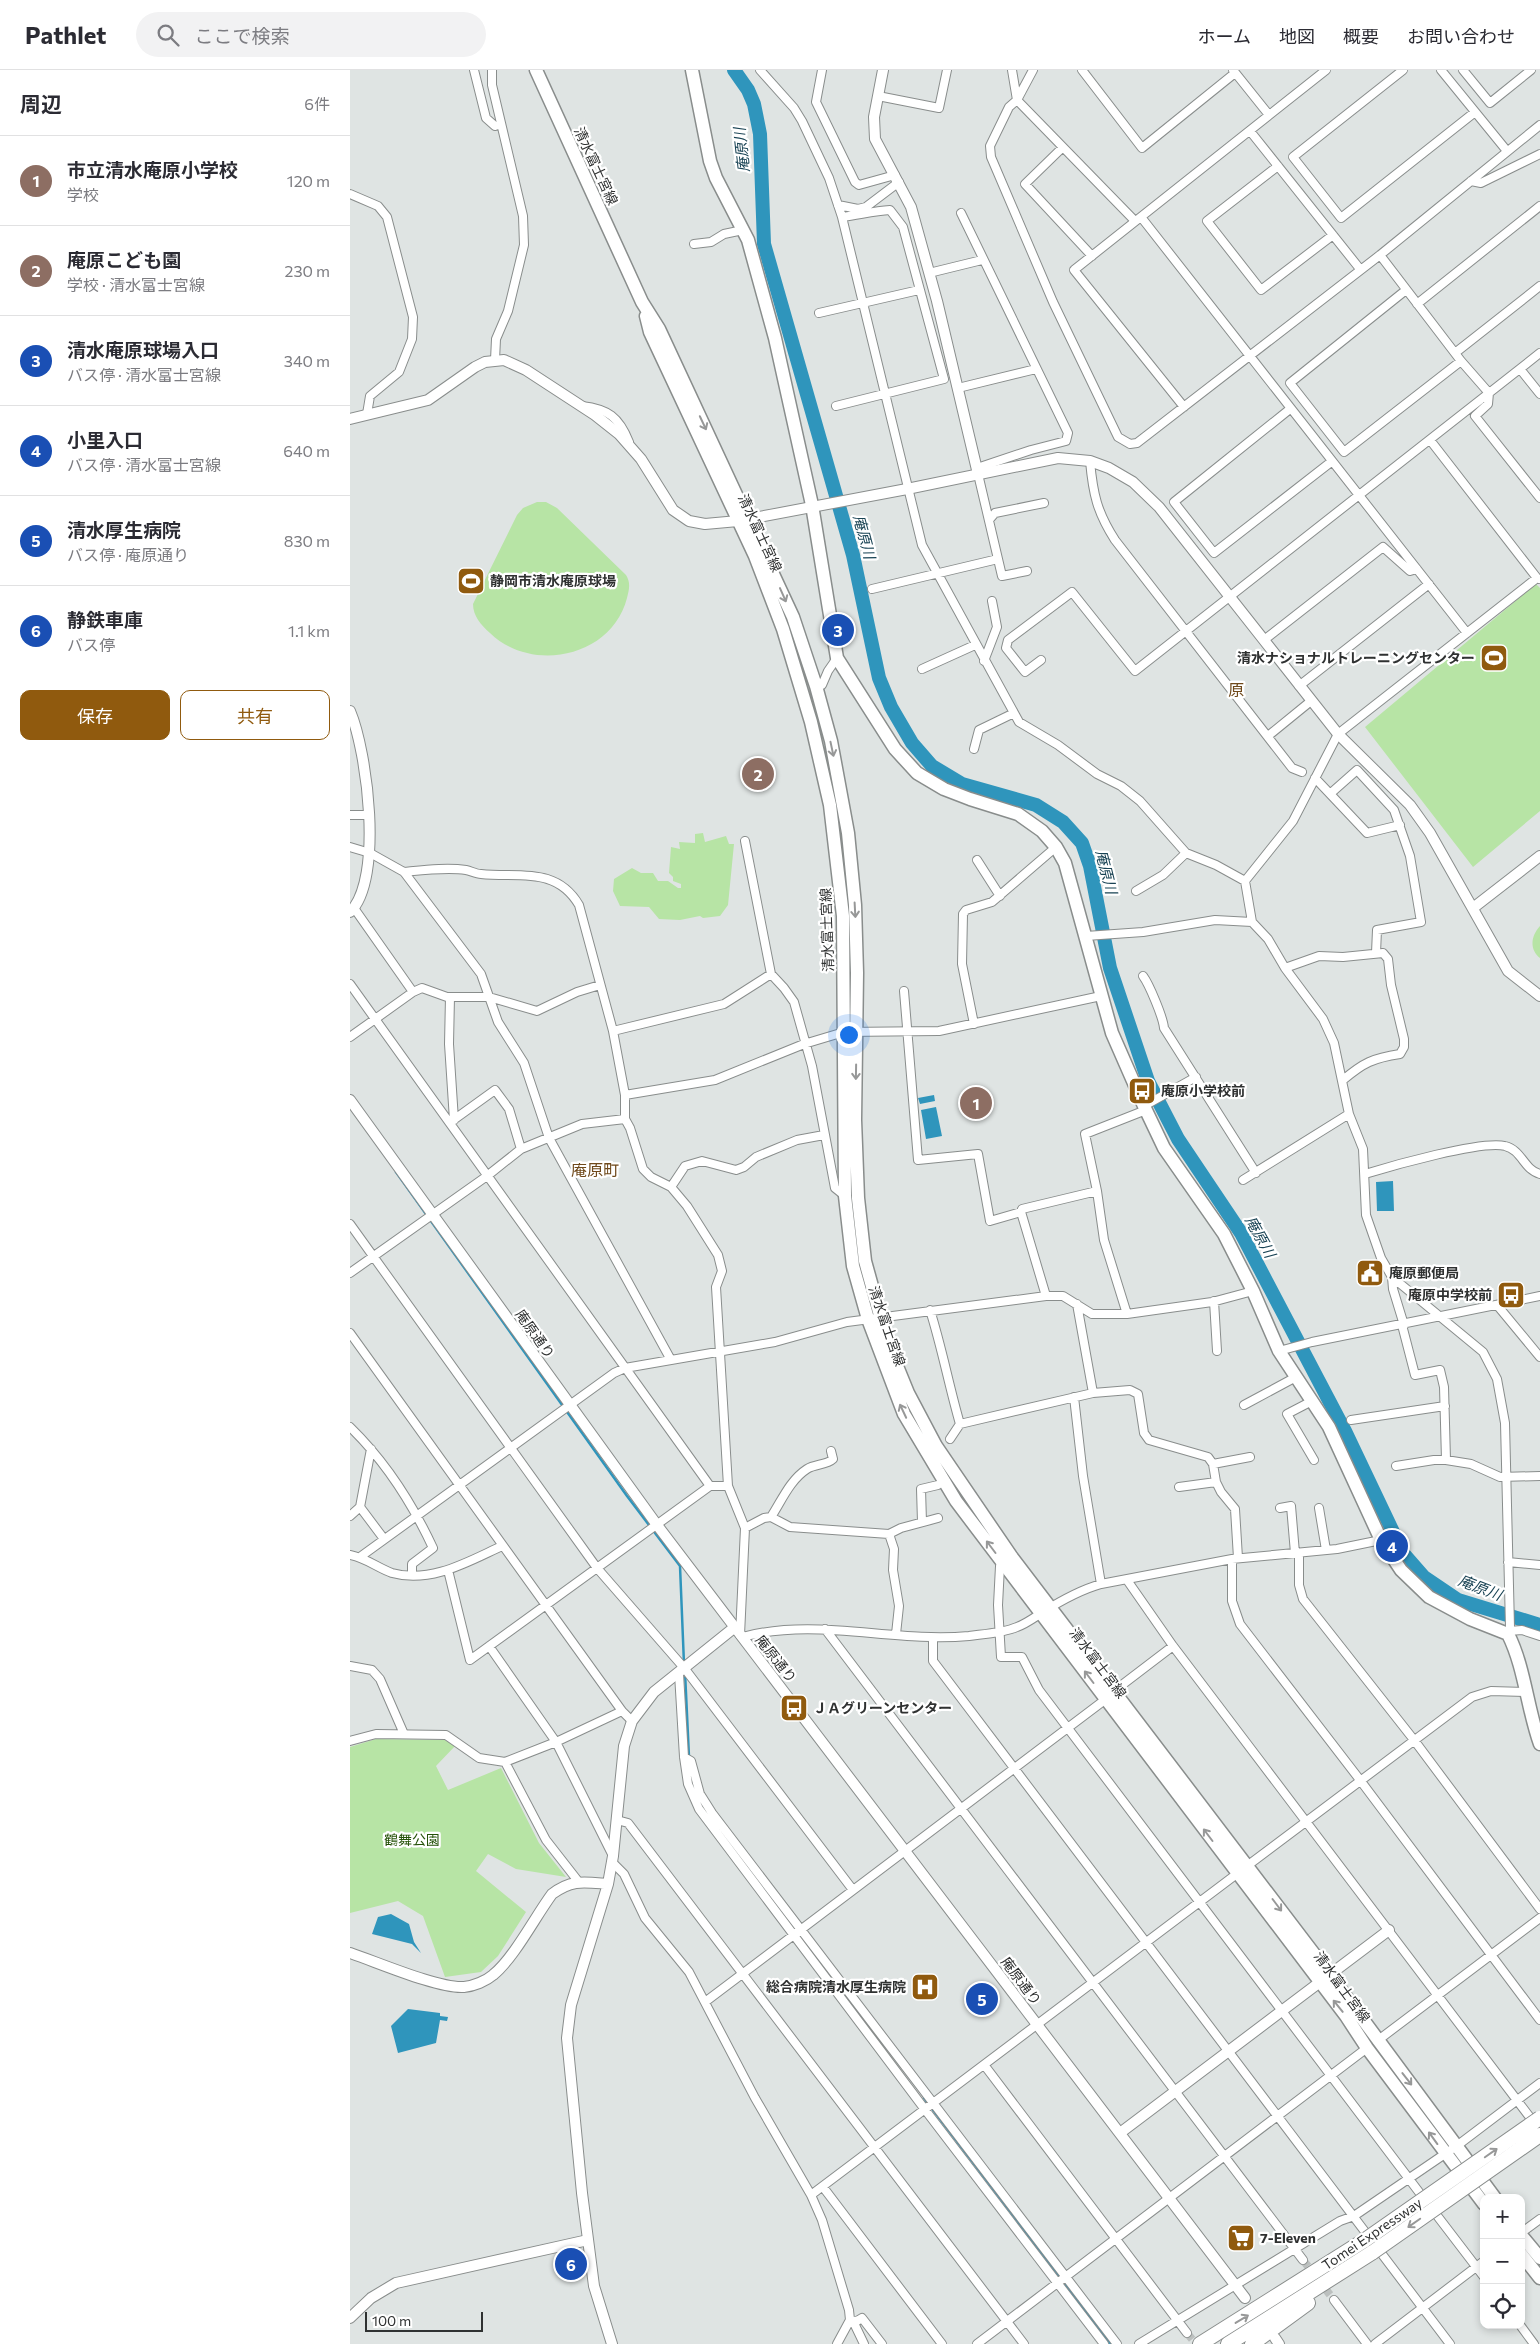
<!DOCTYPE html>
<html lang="ja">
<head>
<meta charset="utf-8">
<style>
  body { margin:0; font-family:Commissioner,"Noto Sans JP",sans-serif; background:#f2f2f3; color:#2b2b33 }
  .controls { position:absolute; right:15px; bottom:15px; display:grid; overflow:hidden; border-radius:10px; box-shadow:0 2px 8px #0003 }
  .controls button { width:45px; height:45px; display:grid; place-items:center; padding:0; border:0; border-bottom:1px solid #e1e1e2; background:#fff; color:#2b2b33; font:25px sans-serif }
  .scale { position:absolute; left:15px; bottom:12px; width:118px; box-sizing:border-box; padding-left:5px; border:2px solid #2f3131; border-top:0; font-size:14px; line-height:18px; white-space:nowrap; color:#2f3131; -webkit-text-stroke:4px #fff; paint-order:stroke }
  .you { position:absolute; left:498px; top:964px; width:18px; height:18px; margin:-12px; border:4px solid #fff; border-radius:50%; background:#1a73e8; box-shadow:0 0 0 8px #1a73e833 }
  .badge { display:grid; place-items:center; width:32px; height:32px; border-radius:50%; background:#905a0e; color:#fff; font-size:16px; font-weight:700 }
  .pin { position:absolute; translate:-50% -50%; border:2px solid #fff; box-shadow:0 1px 5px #0006 }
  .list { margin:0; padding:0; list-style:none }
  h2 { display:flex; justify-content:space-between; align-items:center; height:65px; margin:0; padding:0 20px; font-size:21px }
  h2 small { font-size:16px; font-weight:400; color:#7c7c81 }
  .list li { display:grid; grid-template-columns:32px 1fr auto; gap:15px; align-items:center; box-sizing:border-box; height:90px; padding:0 20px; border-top:1px solid #e1e1e2 }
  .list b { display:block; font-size:19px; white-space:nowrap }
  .list p { margin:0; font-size:16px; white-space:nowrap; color:#7c7c81 }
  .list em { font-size:16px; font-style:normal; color:#7c7c81 }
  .actions { display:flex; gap:10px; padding:15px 20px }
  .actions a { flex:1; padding:11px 0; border:1px solid #905a0e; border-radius:10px; text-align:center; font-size:18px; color:#905a0e }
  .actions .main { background:#905a0e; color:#fff }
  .icon { flex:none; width:28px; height:28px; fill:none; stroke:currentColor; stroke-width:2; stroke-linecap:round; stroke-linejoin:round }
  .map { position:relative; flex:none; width:1190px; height:2274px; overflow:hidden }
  header { display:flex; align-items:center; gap:30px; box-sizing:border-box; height:70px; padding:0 25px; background:#fff; border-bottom:1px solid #e1e1e2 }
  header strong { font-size:24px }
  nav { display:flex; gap:28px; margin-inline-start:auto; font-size:18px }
  .search { width:350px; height:45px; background:#f2f2f3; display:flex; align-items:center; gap:12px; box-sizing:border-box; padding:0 18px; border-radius:28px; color:#7c7c81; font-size:19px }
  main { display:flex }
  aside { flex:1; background:#fff }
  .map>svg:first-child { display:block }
  .green { fill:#b7e4a5 }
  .water { fill:#2f95bc }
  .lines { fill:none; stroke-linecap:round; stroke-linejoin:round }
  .stream { stroke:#2f95bc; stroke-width:2.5 }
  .river { stroke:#2f95bc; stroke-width:14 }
  .minor-tunnel { stroke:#bcc0bf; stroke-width:8; stroke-dasharray:8 4; stroke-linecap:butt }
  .minor-casing { stroke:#898d8c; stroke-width:10 }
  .tertiary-casing { stroke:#898d8c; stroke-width:12 }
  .primary-casing { stroke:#898d8c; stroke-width:15 }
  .motorway-casing { stroke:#898d8c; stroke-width:16 }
  .minor { stroke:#fff; stroke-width:8 }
  .tertiary { stroke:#fff; stroke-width:10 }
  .primary { stroke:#fff; stroke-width:12 }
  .motorway { stroke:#fff; stroke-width:14 }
  .motorway-bridge-casing { stroke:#898d8c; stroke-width:16; stroke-linecap:butt }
  .motorway-bridge { stroke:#fff; stroke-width:14 }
  .oneway { stroke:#979898 }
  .labels { text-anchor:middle; stroke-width:4.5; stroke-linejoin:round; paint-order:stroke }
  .street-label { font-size:14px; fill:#2f3131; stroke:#fff }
  .poi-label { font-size:14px; font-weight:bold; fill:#2f3131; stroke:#fff; text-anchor:start }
  .park-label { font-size:14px; fill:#255109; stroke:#fff }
  .water-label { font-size:15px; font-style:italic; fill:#194354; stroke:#fff }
  .quarter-label { font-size:16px; fill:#6f491b; stroke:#fff }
</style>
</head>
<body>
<header>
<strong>Pathlet</strong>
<div class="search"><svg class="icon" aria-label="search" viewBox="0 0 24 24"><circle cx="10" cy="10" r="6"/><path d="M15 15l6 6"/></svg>ここで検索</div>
<nav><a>ホーム</a><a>地図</a><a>概要</a><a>お問い合わせ</a></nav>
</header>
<main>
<aside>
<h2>周辺<small>6件</small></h2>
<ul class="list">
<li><span class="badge" style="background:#8d6e63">1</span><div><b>市立清水庵原小学校</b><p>学校</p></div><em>120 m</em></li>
<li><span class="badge" style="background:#8d6e63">2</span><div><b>庵原こども園</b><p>学校 · 清水富士宮線</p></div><em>230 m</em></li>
<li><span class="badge" style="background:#1a4fb4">3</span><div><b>清水庵原球場入口</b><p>バス停 · 清水富士宮線</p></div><em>340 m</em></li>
<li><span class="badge" style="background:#1a4fb4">4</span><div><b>小里入口</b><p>バス停 · 清水富士宮線</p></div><em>640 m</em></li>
<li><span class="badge" style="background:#1a4fb4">5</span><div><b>清水厚生病院</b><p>バス停 · 庵原通り</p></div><em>830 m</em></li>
<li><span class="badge" style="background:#1a4fb4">6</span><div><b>静鉄車庫</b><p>バス停</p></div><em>1.1 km</em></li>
</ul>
<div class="actions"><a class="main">保存</a><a>共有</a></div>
</aside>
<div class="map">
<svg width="1190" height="2274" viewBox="0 0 1190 2274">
  <rect width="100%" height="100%" fill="#dfe4e3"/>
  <path class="green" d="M187,432H196L207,438L276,505C281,513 279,520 277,528C262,587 182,604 140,563C131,555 123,546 123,534L167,445L173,438Z
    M1186,514L1190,518V741L1123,797L1015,657Z
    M353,763L355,772L376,766L379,774H384L378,835L370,846L353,848L350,846L330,850L309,849L299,837L270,836L263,821L264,809L282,798L291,803H303L308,811H318L328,818H331V814L323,811V807L319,803L321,777L330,779L329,772L345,773V764Z
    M1190,856V888C1179,879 1181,866 1190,856Z
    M26,1669L95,1670L106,1675L86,1696L98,1720L151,1698L189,1773L216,1807L166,1799L138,1784L126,1801L176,1842L148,1886L131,1902L95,1907L73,1846L48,1831L0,1843V1677Z"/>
  <path class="water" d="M584,1025L585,1031L570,1034L568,1028Z
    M586,1037L592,1066L576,1069L571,1040Z
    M1043,1111L1044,1141H1027L1026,1112Z
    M41,1844L59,1854L64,1872L71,1883L62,1874L22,1864L28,1847Z
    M58,1939L90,1943V1946L98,1947L97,1951L90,1950L86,1973L48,1983L41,1956Z"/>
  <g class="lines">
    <path class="stream" d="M46,1102L277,1426L330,1496L334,1594
      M335,1602L339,1687
      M340,1702L344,1716
      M574,2028L761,2274"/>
    <path class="river" d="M384,0L398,20L404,34L410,64L414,174L503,485L529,608L541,637L562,673L582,696L612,714L686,735L713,752L732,773L740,796L760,898L798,1011L828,1069L891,1163L995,1361L1053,1483L1074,1507L1108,1530L1190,1555"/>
    <path class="minor-tunnel" d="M953,2190L984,2230
      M837,2263L846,2274"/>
    <g class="minor-casing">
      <path id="minor" d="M124,0L136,48L145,56L151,54
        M142,0V15L173,146L174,175L158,241L146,269L145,290
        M410,0L444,38L452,51L479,108L492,147L572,475L669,652L708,675L747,704L771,716L790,731L836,783L866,795L895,811L902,852L918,869L935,898L973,949L984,973L999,1044L1013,1079L1016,1145L1031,1188L1042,1207L1133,1282L1147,1309L1155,1353L1160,1557L1158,1564
        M472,0L466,32L505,112L509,115L545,105
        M662,0L667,30L785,151
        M683,0L667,30L659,37L640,76L641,87L703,232L768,367L780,374L787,373L1030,185L1190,55
        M732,0L792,78L885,3
        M883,0L919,45
        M1053,0L943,87L991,148L1125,42
        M1091,0L1157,81
        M1113,0L1140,33L1181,0
        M528,26L589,38L597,0
        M900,61L1010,199
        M712,78L675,114L742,186
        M928,96L857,151L911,220L983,165
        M1121,111L1131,113L1190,84
        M0,124L28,136L37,147L63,247L62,269L49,302L20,326L17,344
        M488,135L508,139L516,137L549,112
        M611,143L718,363L716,371L681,380L627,398
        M791,147L1117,563
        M344,174L361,172L374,164L393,160
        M1030,185L1111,291L1139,323L1138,334L1125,346L1190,428
        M579,203L632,190
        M1056,220L940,313L994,382L1111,291
        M1067,234L1190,136
        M469,243L569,220
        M1105,283L1190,216
        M1170,299L1190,324
        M608,318L686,299
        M232,336C258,339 269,347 279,372
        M486,336L594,309L553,157L540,140C523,141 509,145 492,147
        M834,337L724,200L976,0
        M940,339L824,432L864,483L981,392
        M1080,370L1187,508L1189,509
        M740,391C743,424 747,442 765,470L942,698L952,702
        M628,404L652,506L677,501
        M639,450L645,443L694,433
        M522,519L648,489
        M914,570L1033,477L1060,501L1067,499
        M691,590L675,602L656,578L658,570L722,522L785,601L1190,283
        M634,591L647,557L642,531
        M572,599L625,575
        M466,616L472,615L478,601L487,588
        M949,616L1079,514
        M918,666L961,631
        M624,679L629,660L664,643
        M965,708L1017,763L1050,755
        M981,723L1007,700L1044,740L1060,786L1071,852L1027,860L1026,883
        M0,745H18
        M395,771L421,904L434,918L444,932L462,996L485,1118L495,1126
        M0,777L20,783L54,802L131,904L148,952L174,993L199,1068L321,1290
        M627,790L650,826
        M54,802C74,800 97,797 116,800C121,801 126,804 131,804C168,808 206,796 229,835L263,961L275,1025V1049L280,1058L293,1099L301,1107L321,1117L337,1136L368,1185L372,1201L366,1217L378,1416L395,1458L390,1565
        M895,811L943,751L988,664L1187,508
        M786,821L813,805L836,783
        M736,866L793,862L865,850L902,852
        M935,898L969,886L993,887L1033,883L1038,889L1041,915L1054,969V977L1050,984C1023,988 1013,993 993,1010
        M793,906C799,914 813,947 814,958L906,1103
        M0,914L360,1416
        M554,921L568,1090L628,1084L640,1151L671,1142L696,1226
        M63,922L72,918L97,927H139L187,941L227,922L250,915
        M100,927L99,974L104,1050
        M624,954L612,894L613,844L616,840L642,832L706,777
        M263,961L374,934L421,904
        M0,967L63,922L4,838
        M275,1025L365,1010L454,974L494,962L589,961L751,926
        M794,1036L846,1007
        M102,1051L145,1020L159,1039L171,1079
        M1015,1104C1041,1096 1132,1070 1155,1076C1172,1080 1174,1100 1190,1104
        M893,1110L999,1044
        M321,1117L335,1096L352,1091L386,1100L394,1097L406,1087L447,1070L474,1065
        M747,1121L754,1170L777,1244
        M671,1142L672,1139L747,1121L735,1064L796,1040
        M0,1154L247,1498L335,1599L503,1820
        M0,1203L137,1106L171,1079L232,1054L275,1049
        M1042,1207L1043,1219L1054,1255
        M864,1231L867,1281
        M727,1234L743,1323L780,1320L788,1324L794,1363L799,1370L858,1387L863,1394L866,1412L871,1422L885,1439L888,1488
        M1147,1235L1190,1287
        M580,1240C592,1278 599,1316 610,1354L600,1369
        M1052,1255L1065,1305L1090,1300L1094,1317L1096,1390
        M0,1263L272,1641L282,1651
        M929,1281L962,1272L1190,1226
        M724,1327L733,1406L751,1514
        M962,1331L937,1344L964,1390
        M894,1335L946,1307
        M1001,1350L1095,1336
        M610,1354L743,1323
        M0,1357C35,1391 63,1435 83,1478L62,1494V1504
        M863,1394L900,1387
        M1046,1396L1084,1390H1096L1121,1394L1150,1407L1190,1406
        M829,1417L866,1412
        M10,1437L34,1469
        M930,1438L941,1436L945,1483
        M969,1438L976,1480
        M0,1446L10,1437L21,1379
        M421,1447C432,1430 440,1410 457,1399C465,1394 477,1395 483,1389L481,1381
        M572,1452L571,1419L588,1415L593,1411
        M395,1458L414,1448L421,1447L440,1457L539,1464L544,1479L543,1500L549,1536L546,1564
        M539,1464L551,1458L588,1448
        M949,1483V1515L953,1529L1064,1670L1190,1839
        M0,1485C16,1488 28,1498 42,1503C81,1514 119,1491 152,1476
        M10,1487L264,1303L275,1298L425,1272L497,1252L696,1226H713L742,1244H777L862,1232L903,1221
        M882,1489V1531L890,1554L1010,1710L1190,1950
        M1158,1492L1190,1495
        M653,1493L650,1496L648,1535L651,1587H672L689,1620L1075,2130
        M98,1500L120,1590L360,1416H378
        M777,1510L823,1576L1185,2054
        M475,1559L953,2190
        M1159,1561L1172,1560L1190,1566
        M392,1567C467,1547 543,1573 619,1566C634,1564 653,1563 667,1557C676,1554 685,1547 693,1542C712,1530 730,1520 751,1514L882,1489L987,1479L1031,1470
        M583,1568V1591L1100,2274
        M139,1576L206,1672L263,1786
        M0,1596L22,1600L30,1609L54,1664
        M329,1604L334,1687L338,1714L349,1739L576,2041L754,2274
        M764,1621L823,1576
        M0,1671L26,1664L96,1665L129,1688L155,1692L206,1672L272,1641
        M334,1687L341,1691L350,1724L362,1743L767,2274
        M155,1692L196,1770L228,1811
        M267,1750L278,1753L674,2274
        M262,1792L274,1804L295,1848L339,1902L405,2028L461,2125L472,2150L499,2240L500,2250L487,2274
        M897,1796L1122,1627L1141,1621L1175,1622
        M355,1932L756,1629
        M1027,1971L1190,1848
        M635,1996L837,2263
        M473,2117L592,2274
        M461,2125L888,1803
        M1082,2139L1134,2207
        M1171,2163L1190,2149
        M984,2230L1017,2274
        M500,2250L507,2251L512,2248L532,2274
        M503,2251L514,2274
        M1170,2255L1184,2274
        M627,2274L1017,1978
        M789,2274L990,2151L1004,2146L1108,2075L1190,2013
        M1025,2274L1134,2191"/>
    </g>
    <g class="tertiary-casing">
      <path id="tertiary" d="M533,0L524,47L525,69L561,137L587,231L628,404
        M0,349L78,330L125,297L135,292L154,290L176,300L245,345L269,364L291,389L323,440L339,451L355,454L388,451L557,419L708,388L740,391L759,398L783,412L809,437L988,664L1060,735L1080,763L1158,901L1190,926
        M0,641C17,681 34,809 0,842
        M1123,838L1190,786
        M0,1030L307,1455L895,2228
        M0,1883C27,1892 89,1919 114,1917C124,1916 136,1911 143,1905C164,1888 185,1847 202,1824C222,1809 234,1812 258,1814
        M770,2063L1039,1860
        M0,2248L21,2228L46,2213L238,2170
        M925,2268L929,2274
        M262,2274L244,2216L232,2123L217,1968L221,1935L258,1814L263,1786L274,1676L282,1651L304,1622L385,1557"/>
    </g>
    <g class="primary-casing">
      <path id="primary" d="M186,0L292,232L309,259L443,547L466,616L481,671L498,763L505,835L507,903L505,1050L508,1128L515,1191L538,1274L558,1323L586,1376L661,1486L980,1905L1145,2128
        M342,0L360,91L366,108L398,170L425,268L462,435L487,588L545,679L567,703L594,719L620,729L668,744L692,761L706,777L715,793L762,963L794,1036L814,1078L874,1164L903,1221L929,1281L979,1357L1031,1470L1051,1500L1079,1527L1120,1549L1158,1564C1175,1598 1177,1638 1190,1674
        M296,246L300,262L405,486L433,559L461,652L480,735L493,846L495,1126L503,1196L518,1249L554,1344L606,1431L996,1946L1017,1978L1134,2134
        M1171,2165L1190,2188
        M1171,2184L1190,2208"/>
    </g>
    <g class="motorway-casing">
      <path id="motorway" d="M850,2274L1015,2170
        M878,2274L1023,2182
        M902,2274L958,2233"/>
    </g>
    <use href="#minor" class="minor"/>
    <use href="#tertiary" class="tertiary"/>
    <use href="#primary" class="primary"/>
    <use href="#motorway" class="motorway"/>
    <g class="motorway-bridge-casing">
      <path id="motorway-bridge" d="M1015,2170L1190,2048
        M1023,2182L1190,2065"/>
    </g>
    <use href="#motorway-bridge" class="motorway-bridge"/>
  </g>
  <defs><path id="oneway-shaft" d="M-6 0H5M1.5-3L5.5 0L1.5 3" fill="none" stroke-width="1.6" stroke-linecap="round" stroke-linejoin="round" transform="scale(1.25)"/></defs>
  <g class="oneway">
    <use href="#oneway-shaft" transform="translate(353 353) rotate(65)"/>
    <use href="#oneway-shaft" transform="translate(433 525) rotate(66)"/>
    <use href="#oneway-shaft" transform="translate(482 679) rotate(78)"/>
    <use href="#oneway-shaft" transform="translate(505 840) rotate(87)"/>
    <use href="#oneway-shaft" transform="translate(506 1002) rotate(91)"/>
    <use href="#oneway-shaft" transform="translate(553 1341) rotate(-115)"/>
    <use href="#oneway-shaft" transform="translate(641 1477) rotate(-127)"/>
    <use href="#oneway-shaft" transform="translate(739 1607) rotate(-127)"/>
    <use href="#oneway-shaft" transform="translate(858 1765) rotate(-127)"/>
    <use href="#oneway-shaft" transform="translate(927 1835) rotate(53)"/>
    <use href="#oneway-shaft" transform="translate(988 1936) rotate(-129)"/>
    <use href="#oneway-shaft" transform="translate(1057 2009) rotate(52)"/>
    <use href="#oneway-shaft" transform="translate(1083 2068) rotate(-126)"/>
    <use href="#oneway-shaft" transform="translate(1141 2083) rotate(-35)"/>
    <use href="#oneway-shaft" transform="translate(1064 2153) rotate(145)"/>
    <use href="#oneway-shaft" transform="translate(892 2249) rotate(-31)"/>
  </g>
  <defs>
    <g id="stadium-square" transform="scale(1.4375)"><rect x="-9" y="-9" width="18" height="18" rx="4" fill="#905a0e" stroke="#fff"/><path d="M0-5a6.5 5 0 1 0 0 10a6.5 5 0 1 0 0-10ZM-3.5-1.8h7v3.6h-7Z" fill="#fff"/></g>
    <g id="bus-square" transform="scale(1.4375)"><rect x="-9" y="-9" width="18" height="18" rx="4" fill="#905a0e" stroke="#fff"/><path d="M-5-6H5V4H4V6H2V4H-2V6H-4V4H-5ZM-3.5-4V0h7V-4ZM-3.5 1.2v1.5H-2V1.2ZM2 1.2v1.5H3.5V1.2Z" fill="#fff"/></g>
    <g id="civic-square" transform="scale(1.4375)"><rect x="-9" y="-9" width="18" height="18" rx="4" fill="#905a0e" stroke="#fff"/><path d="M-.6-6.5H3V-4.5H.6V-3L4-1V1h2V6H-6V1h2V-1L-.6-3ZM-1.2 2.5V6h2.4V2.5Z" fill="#fff"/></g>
    <g id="hospital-square" transform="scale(1.4375)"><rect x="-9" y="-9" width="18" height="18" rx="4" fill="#905a0e" stroke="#fff"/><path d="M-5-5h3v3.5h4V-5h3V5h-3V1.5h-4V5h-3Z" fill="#fff"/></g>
    <g id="supermarket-square" transform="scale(1.4375)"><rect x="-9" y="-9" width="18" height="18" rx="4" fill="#905a0e" stroke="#fff"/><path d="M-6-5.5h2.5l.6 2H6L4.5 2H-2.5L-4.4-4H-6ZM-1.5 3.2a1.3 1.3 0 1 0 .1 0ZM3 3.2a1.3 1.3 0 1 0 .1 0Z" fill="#fff"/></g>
  </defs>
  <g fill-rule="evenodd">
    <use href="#stadium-square" x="121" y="511"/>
    <use href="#stadium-square" x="1144" y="588"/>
    <use href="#bus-square" x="792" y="1021"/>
    <use href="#civic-square" x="1020" y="1203"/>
    <use href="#bus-square" x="1161" y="1225"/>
    <use href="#bus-square" x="444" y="1638"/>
    <use href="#hospital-square" x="575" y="1917"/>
    <use href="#supermarket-square" x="891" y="2168"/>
  </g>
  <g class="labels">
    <g class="street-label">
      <text transform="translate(246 96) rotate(65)" y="5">清水富士宮線</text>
      <text transform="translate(410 463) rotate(65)" y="5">清水富士宮線</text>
      <text transform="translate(477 860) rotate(-92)" y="5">清水富士宮線</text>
      <text transform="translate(537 1256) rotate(71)" y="5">清水富士宮線</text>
      <text transform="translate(185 1264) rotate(55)" y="5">庵原通り</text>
      <text transform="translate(426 1589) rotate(52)" y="5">庵原通り</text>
      <text transform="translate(748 1593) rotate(53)" y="5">清水富士宮線</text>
      <text transform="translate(671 1911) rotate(53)" y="5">庵原通り</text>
      <text transform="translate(992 1917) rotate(54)" y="5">清水富士宮線</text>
      <text transform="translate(1022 2164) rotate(-34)" y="5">Tomei Expressway</text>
    </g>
    <g class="poi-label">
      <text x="140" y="516">静岡市清水庵原球場</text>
      <text x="1125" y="593" text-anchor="end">清水ナショナルトレーニングセンター</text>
      <text x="811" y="1026">庵原小学校前</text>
      <text x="1039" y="1208">庵原郵便局</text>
      <text x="1142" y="1230" text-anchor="end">庵原中学校前</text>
      <text x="463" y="1643">ＪＡグリーンセンター</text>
      <text x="556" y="1922" text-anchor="end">総合病院清水厚生病院</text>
      <text x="910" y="2173">7-Eleven</text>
    </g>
    <g class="park-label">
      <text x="62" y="1775">鶴舞公園</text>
    </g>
    <g class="water-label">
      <text transform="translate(392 80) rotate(-96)" y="5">庵原川</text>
      <text transform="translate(514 467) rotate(75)" y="5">庵原川</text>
      <text transform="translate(756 802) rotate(76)" y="5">庵原川</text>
      <text transform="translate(910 1167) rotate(61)" y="5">庵原川</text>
      <text transform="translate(1130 1518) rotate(21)" y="5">庵原川</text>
    </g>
    <g class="quarter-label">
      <text x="886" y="626">原</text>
      <text x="245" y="1106">庵原町</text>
    </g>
  </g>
</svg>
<div class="controls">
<button>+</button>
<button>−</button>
<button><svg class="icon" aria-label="locate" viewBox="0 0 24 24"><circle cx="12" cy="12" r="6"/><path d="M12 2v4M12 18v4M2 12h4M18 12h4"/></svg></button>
</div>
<div class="scale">100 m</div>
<div class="you"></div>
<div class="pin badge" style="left:626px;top:1033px;background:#8d6e63">1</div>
<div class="pin badge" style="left:408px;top:704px;background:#8d6e63">2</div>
<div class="pin badge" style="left:488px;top:560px;background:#1a4fb4">3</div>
<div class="pin badge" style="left:1042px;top:1476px;background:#1a4fb4">4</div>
<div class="pin badge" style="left:632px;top:1929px;background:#1a4fb4">5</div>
<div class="pin badge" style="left:221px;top:2194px;background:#1a4fb4">6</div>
</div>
</main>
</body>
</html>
